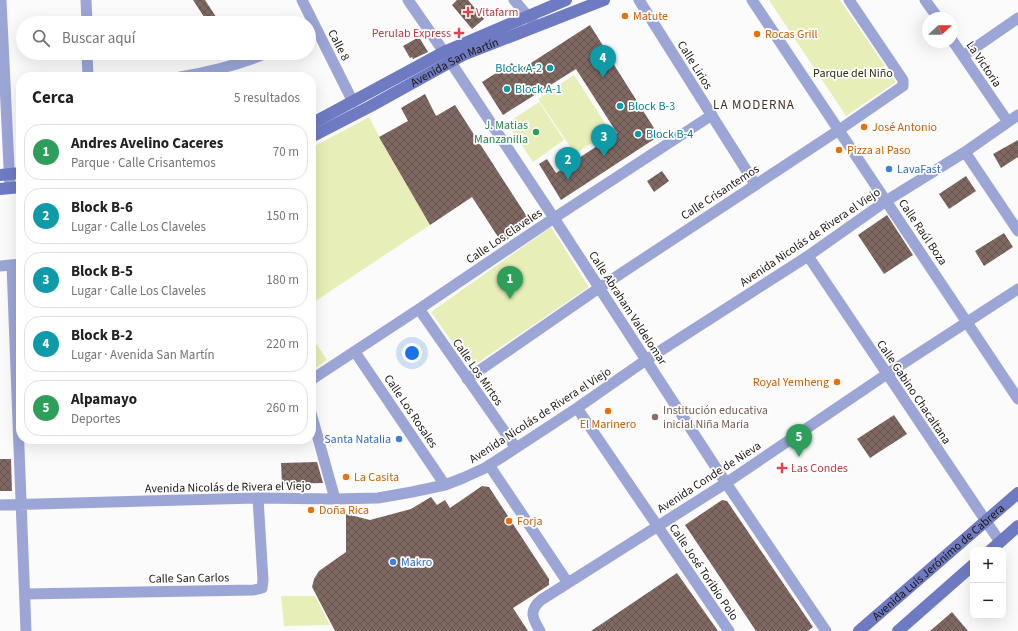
<!DOCTYPE html>
<html lang="es">
<head>
<meta charset="utf-8">
<style>
  body { margin:0; font-family:"Source Sans 3",sans-serif; background:#f2f2f2; color:#202124 }
  .controls { position:absolute; right:12px; bottom:12px; display:grid; overflow:hidden; border-radius:8px; box-shadow:0 4px 16px #0002 }
  .controls button { width:36px; height:36px; display:grid; place-items:center; padding:0; border:0; border-bottom:1px solid #e0e0e0; background:#fff; color:#202124; font:20px sans-serif }
  .compass { position:absolute; left:922px; top:12px; width:36px; height:36px; border-radius:50%; background:#fff; box-shadow:0 4px 16px #0002; rotate:68deg }
  .you { position:absolute; left:412px; top:353px; width:14px; height:14px; margin:-10px; border:3px solid #fff; border-radius:50%; background:#1a73e8; box-shadow:0 0 0 6px #1a73e833 }
  .badge { display:grid; place-items:center; width:26px; height:26px; border-radius:50%; background:#0b8043; color:#fff; font-size:13px; font-weight:700 }
  .pin { position:absolute; translate:-50% -33px; filter:drop-shadow(0 1px 2px #0008) }
  .pin::after { content:''; position:absolute; top:21px; width:14px; height:12px; background:inherit; clip-path:polygon(0 0,100% 0,50% 100%) }
  .list { margin:0; padding:0; list-style:none }
  h2 { display:flex; justify-content:space-between; align-items:center; height:52px; margin:0; padding:0 16px; font-size:17px }
  h2 small { font-size:13px; font-weight:400; color:#757577 }
  .list li { display:grid; grid-template-columns:26px 1fr auto; gap:12px; align-items:center; box-sizing:border-box; height:56px; margin:0 8px 8px; padding:0 8px; border:1px solid #e0e0e0; border-radius:16px }
  .list b { display:block; font-size:15px; white-space:nowrap }
  .list p { margin:0; font-size:13px; white-space:nowrap; color:#757577 }
  .list em { font-size:13px; font-style:normal; color:#757577 }
  .icon { flex:none; width:22px; height:22px; fill:none; stroke:currentColor; stroke-width:2; stroke-linecap:round; stroke-linejoin:round }
  .map { position:relative; flex:none; width:1018px; height:631px; overflow:hidden }
  .search { position:absolute; background:#fff; box-shadow:0 4px 16px #0002; left:16px; top:16px; width:300px; height:44px; display:flex; align-items:center; gap:10px; box-sizing:border-box; padding:0 14px; border-radius:22px; color:#757577; font-size:15px }
  .panel { position:absolute; background:#fff; box-shadow:0 4px 16px #0002; left:16px; top:72px; width:300px; height:372px; border-radius:16px }
  .map>svg:first-child { display:block }
  .green { fill:#e8eeb7 }
  .building { fill:url(#building-cross-hatch) }
  .lines { fill:none; stroke-linecap:round; stroke-linejoin:round }
  .street { stroke:#9ba6d7; stroke-width:11 }
  .secondary { stroke:#6e7bc2; stroke-width:12 }
  .health-dot { fill:#e0444e; stroke:#fff; stroke-width:1.5 }
  .food-dot { fill:#e8710a; stroke:#fff; stroke-width:1.5 }
  .culture-dot { fill:#0f9aa8; stroke:#fff; stroke-width:1.5 }
  .leisure-dot { fill:#2e9e5b; stroke:#fff; stroke-width:1.5 }
  .shop-dot { fill:#3f7fe0; stroke:#fff; stroke-width:1.5 }
  .education-dot { fill:#8d6e63; stroke:#fff; stroke-width:1.5 }
  .labels { text-anchor:middle; stroke-width:3.5; stroke-linejoin:round; paint-order:stroke }
  .health-label { font-size:12px; fill:#be3a42; stroke:#fff; text-anchor:start }
  .food-label { font-size:12px; fill:#c56008; stroke:#fff; text-anchor:start }
  .street-label { font-size:12px; fill:#1e1611; stroke:#fff }
  .culture-label { font-size:12px; fill:#0d838f; stroke:#fff; text-anchor:start }
  .park-label { font-size:12px; fill:#2b2e0c; stroke:#fff }
  .leisure-label { font-size:12px; fill:#27864d; stroke:#fff; text-anchor:end }
  .shop-label { font-size:12px; fill:#366cbe; stroke:#fff; text-anchor:start }
  .education-label { font-size:12px; fill:#785e54; stroke:#fff; text-anchor:start }
  .neighbourhood-label { font-size:13px; letter-spacing:1px; fill:#433226; stroke:#fff }
</style>
</head>
<body>
<div class="map">
<svg width="1018" height="631" viewBox="0 0 1018 631">
  <defs>
    <pattern id="building-cross-hatch" width="8" height="8" patternUnits="userSpaceOnUse"><rect width="8" height="8" fill="#806862"/><path d="M0 0l8 8M0 8l8-8" fill="none" stroke="#68554f"/></pattern>
  </defs>
  <rect width="100%" height="100%" fill="#fbfbfb"/>
  <path class="green" d="M769,0H840L896,82L846,116Z
    M574,75L610,131L575,154L538,99Z
    M539,102L564,140L533,162L507,123Z
    M369,117L383,144L430,225L311,304V148Z
    M551,227L589,287L470,368L431,312Z
    M311,336L327,360L311,371Z
    M281,596H315L330,625L284,626Z"/>
  <path class="building" d="M193,0H205L220,23H208Z
    M457,0H468L484,19L472,29L452,5Z
    M590,25L607,52H606L659,136L561,200L539,164L547,159L556,173L617,133L576,69L503,115L482,82L512,63L517,72Z
    M419,37L428,52L413,59L412,57L410,58L403,46Z
    M425,94L436,116L455,105L531,223L502,243L472,197L430,225L383,144L379,137L408,121L401,108Z
    M1018,140V157L1001,168L993,154Z
    M662,171L669,181L654,192L647,181Z
    M966,176L976,191L949,209L939,194Z
    M887,215L913,255L884,274L858,235Z
    M1004,233L1013,247L984,266L975,251Z
    M894,415L907,434L870,458L857,439Z
    M0,459H11L12,491H0Z
    M317,462L323,483L282,484L281,463Z
    M482,486L489,487L549,579V585L513,608L528,631H335L312,587L314,579L319,571L346,552V514L370,520L411,509L431,497L437,505L445,500L450,508Z
    M722,500L727,501L813,627L808,631H756L685,525Z
    M677,573L718,631H591Z
    M952,612L968,631H930Z"/>
  <g class="lines">
    <path class="street" d="M1,0L10,188
      M86,0L87,23
      M302,0L353,102
      M408,0L444,52L554,218L646,360L726,483L826,631
      M514,0L533,22
      M639,0L755,184
      M752,0L1018,399
      M925,0L938,18
      M952,40L1008,122
      M87,53L88,77
      M963,56L1018,18
      M180,77C210,72 239,65 267,53
      M965,152L1018,231
      M808,256L1000,542
      M12,265L26,631
      M0,266L21,264
      M419,309L516,448
      M355,352L445,485
      M467,379L599,288L839,130L903,86V80L849,0
      M311,380L419,309L554,218L712,115
      M577,408L729,631
      M311,413L335,499
      M489,465L568,583
      M0,505L258,498L335,499L378,498L412,492L445,485L463,478L485,468L516,448L577,408L646,360L808,256L886,201L965,152L1018,115
      M25,594L254,590L262,588L263,580L258,498
      M540,631C533,619 528,611 541,600L726,483L887,374L1018,289"/>
    <g class="secondary">
      <path d="M311,124L444,52L566,0"/>
      <path id="s1" d="M311,137L371,106L463,55L604,0"/>
      <path d="M0,175L21,173"/>
      <path d="M0,189L21,187"/>
      <path d="M991,550L1018,526"/>
      <path id="s2" d="M859,631L1018,493"/>
      <path d="M898,631L973,565"/>
    </g>
  </g>
  <g class="health-dot">
    <path d="M466 6h4v4h4v4h-4v4h-4v-4h-4v-4h4z"/>
    <path d="M457 27h4v4h4v4h-4v4h-4v-4h-4v-4h4z"/>
    <path d="M780 462h4v4h4v4h-4v4h-4v-4h-4v-4h4z"/>
  </g>
  <g class="food-dot">
    <circle cx="625" cy="16" r="4"/>
    <circle cx="757" cy="34" r="4"/>
    <circle cx="864" cy="127" r="4"/>
    <circle cx="839" cy="150" r="4"/>
    <circle cx="837" cy="382" r="4"/>
    <circle cx="608" cy="411" r="4"/>
    <circle cx="346" cy="477" r="4"/>
    <circle cx="311" cy="510" r="4"/>
    <circle cx="509" cy="521" r="4"/>
  </g>
  <g class="culture-dot">
    <circle cx="550" cy="68" r="4"/>
    <circle cx="507" cy="89" r="4"/>
    <circle cx="620" cy="106" r="4"/>
    <circle cx="638" cy="134" r="4"/>
  </g>
  <circle class="leisure-dot" cx="536" cy="132" r="4"/>
  <g class="shop-dot">
    <circle cx="889" cy="169" r="4"/>
    <circle cx="399" cy="439" r="4"/>
    <circle cx="393" cy="562" r="4"/>
  </g>
  <circle class="education-dot" cx="655" cy="417" r="4"/>
  <g class="labels">
    <g class="health-label">
      <text x="476" y="16">Vitafarm</text>
      <text x="451" y="37" text-anchor="end">Perulab Express</text>
      <text x="791" y="472">Las Condes</text>
    </g>
    <g class="food-label">
      <text x="633" y="20">Matute</text>
      <text x="765" y="38">Rocas Grill</text>
      <text x="872" y="131">José Antonio</text>
      <text x="847" y="154">Pizza al Paso</text>
      <text x="829" y="386" text-anchor="end">Royal Yemheng</text>
      <text x="608" y="428" text-anchor="middle">El Marinero</text>
      <text x="354" y="481">La Casita</text>
      <text x="319" y="514">Doña Rica</text>
      <text x="517" y="525">Forja</text>
    </g>
    <g class="street-label">
      <text transform="translate(339 45) rotate(63)" y="4">Calle 8</text>
      <text dy="4" stroke="none"><textPath href="#s1" startOffset="162">Avenida San Martín</textPath></text>
      <text transform="translate(984 64) rotate(56)" y="4">La Victoria</text>
      <text transform="translate(695 65) rotate(58)" y="4">Calle Lirios</text>
      <text transform="translate(720 192) rotate(-33)" y="4">Calle Crisantemos</text>
      <text transform="translate(923 232) rotate(56)" y="4">Calle Raúl Boza</text>
      <text transform="translate(504 236) rotate(-34)" y="4">Calle Los Claveles</text>
      <text transform="translate(810 237) rotate(-34)" y="4">Avenida Nicolás de Rivera el Viejo</text>
      <text transform="translate(628 308) rotate(57)" y="4">Calle Abraham Valdelomar</text>
      <text transform="translate(478 372) rotate(55)" y="4">Calle Los Mirtos</text>
      <text transform="translate(914 392) rotate(56)" y="4">Calle Gabino Chacaltana</text>
      <text transform="translate(411 411) rotate(56)" y="4">Calle Los Rosales</text>
      <text transform="translate(540 415) rotate(-33)" y="4">Avenida Nicolás de Rivera el Viejo</text>
      <text transform="translate(709 477) rotate(-33)" y="4">Avenida Conde de Nieva</text>
      <text transform="translate(228 487) rotate(-1)" y="4">Avenida Nicolás de Rivera el Viejo</text>
      <text dy="4" stroke="none"><textPath href="#s2" startOffset="105">Avenida Luis Jerónimo de Cabrera</textPath></text>
      <text transform="translate(704 572) rotate(56)" y="4">Calle José Toribio Polo</text>
      <text transform="translate(189 578) rotate(-1)" y="4">Calle San Carlos</text>
    </g>
    <g class="culture-label">
      <text x="542" y="72" text-anchor="end">Block A-2</text>
      <text x="515" y="93">Block A-1</text>
      <text x="628" y="110">Block B-3</text>
      <text x="646" y="138">Block B-4</text>
    </g>
    <g class="park-label">
      <text x="853" y="77">Parque del Niño</text>
    </g>
    <g class="leisure-label">
      <text x="528" y="129">J. Matias<tspan x="528" dy="14">Manzanilla</tspan></text>
    </g>
    <g class="shop-label">
      <text x="897" y="173">LavaFast</text>
      <text x="391" y="443" text-anchor="end">Santa Natalia</text>
      <text x="401" y="566">Makro</text>
    </g>
    <g class="education-label">
      <text x="663" y="414">Institución educativa<tspan x="663" dy="14">inicial Niña Maria</tspan></text>
    </g>
    <g class="neighbourhood-label">
      <text x="754" y="109">LA MODERNA</text>
    </g>
  </g>
</svg>
<div class="controls">
<button>+</button>
<button>−</button>
</div>
<svg class="compass" viewBox="-18 -18 36 36"><path d="M0-13l5 13h-10z" fill="#e53935"/><path d="M0 13l5-13h-10z" fill="#757577"/></svg>
<div class="you"></div>
<div class="pin badge" style="left:510px;top:299px;background:#2e9e5b">1</div>
<div class="pin badge" style="left:568px;top:180px;background:#0f9aa8">2</div>
<div class="pin badge" style="left:604px;top:157px;background:#0f9aa8">3</div>
<div class="pin badge" style="left:603px;top:78px;background:#0f9aa8">4</div>
<div class="pin badge" style="left:799px;top:457px;background:#2e9e5b">5</div>
<div class="search"><svg class="icon" aria-label="search" viewBox="0 0 24 24"><circle cx="10" cy="10" r="6"/><path d="M15 15l6 6"/></svg>Buscar aquí</div>
<section class="panel">
<h2>Cerca<small>5 resultados</small></h2>
<ul class="list">
<li><span class="badge" style="background:#2e9e5b">1</span><div><b>Andres Avelino Caceres</b><p>Parque · Calle Crisantemos</p></div><em>70 m</em></li>
<li><span class="badge" style="background:#0f9aa8">2</span><div><b>Block B-6</b><p>Lugar · Calle Los Claveles</p></div><em>150 m</em></li>
<li><span class="badge" style="background:#0f9aa8">3</span><div><b>Block B-5</b><p>Lugar · Calle Los Claveles</p></div><em>180 m</em></li>
<li><span class="badge" style="background:#0f9aa8">4</span><div><b>Block B-2</b><p>Lugar · Avenida San Martín</p></div><em>220 m</em></li>
<li><span class="badge" style="background:#2e9e5b">5</span><div><b>Alpamayo</b><p>Deportes</p></div><em>260 m</em></li>
</ul>
</section>
</div>
</body>
</html>
